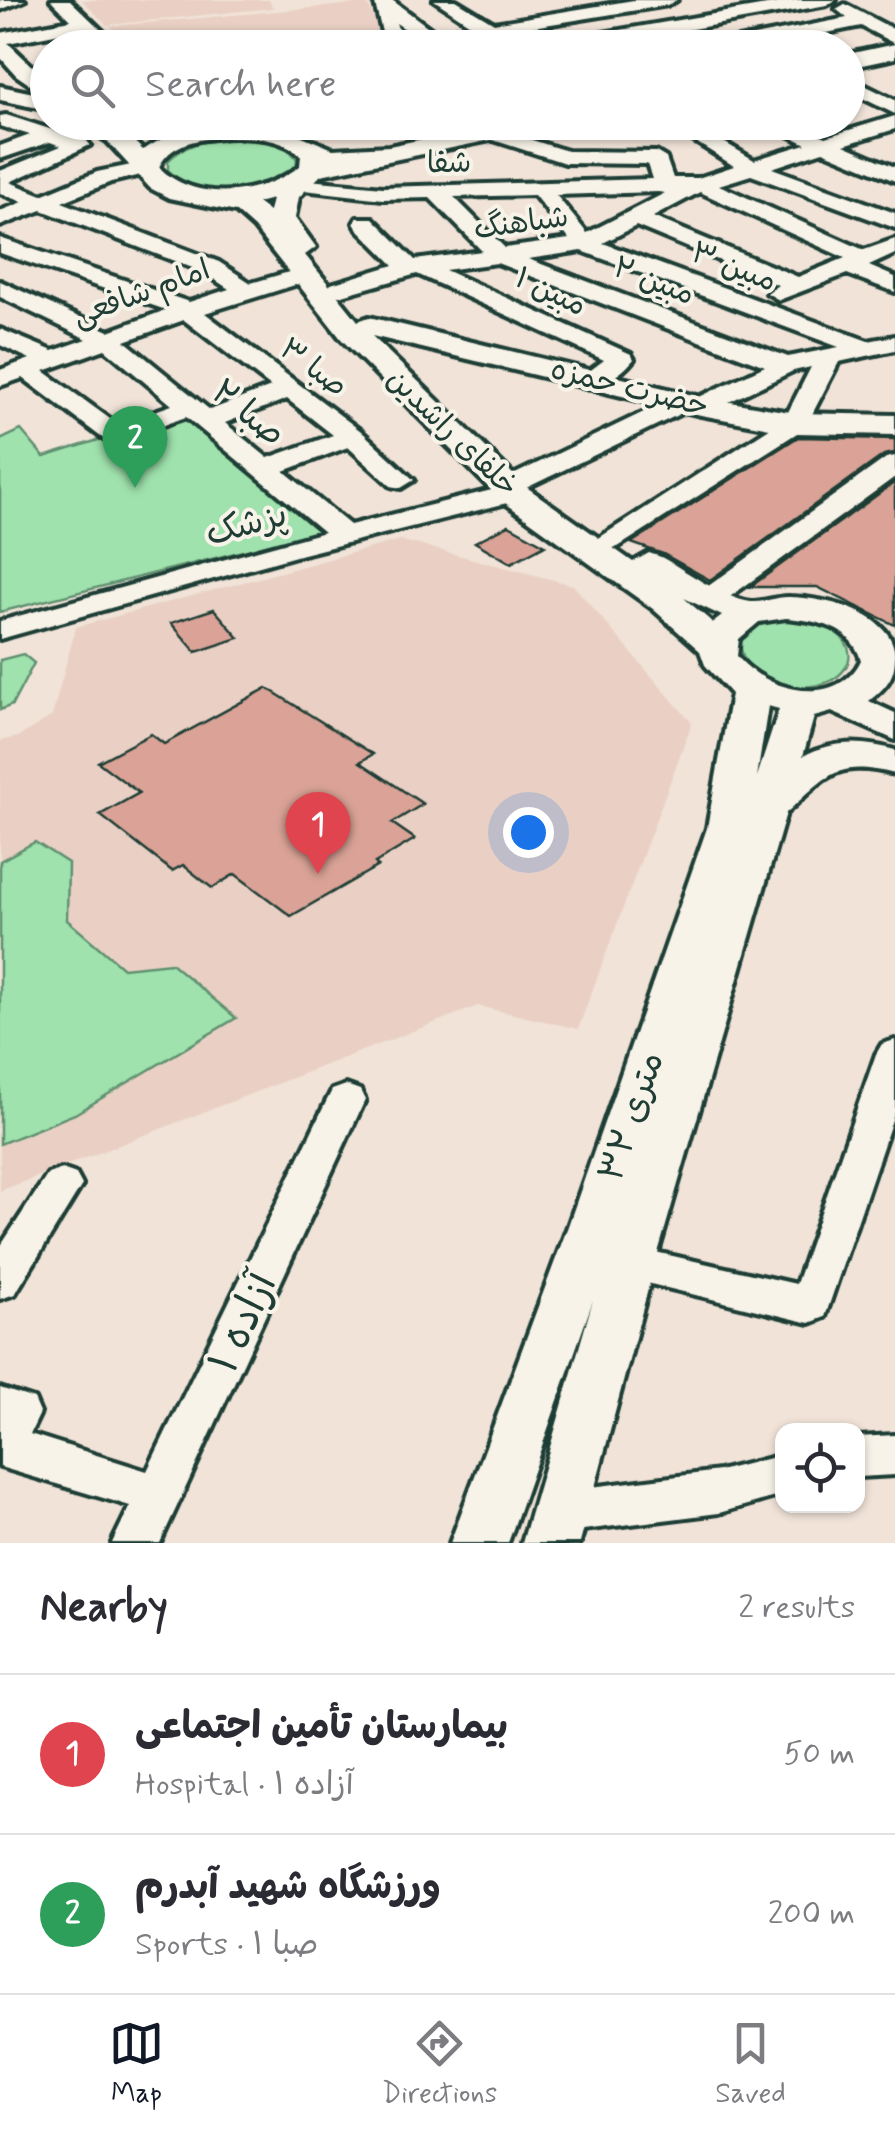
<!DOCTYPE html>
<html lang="en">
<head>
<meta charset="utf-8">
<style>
  body { margin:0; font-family:Mynerve,"Playpen Sans Arabic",sans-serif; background:#f7f7f7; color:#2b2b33 }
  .controls { position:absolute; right:30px; bottom:30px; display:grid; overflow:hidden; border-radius:20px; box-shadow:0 2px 8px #0004 }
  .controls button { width:90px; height:90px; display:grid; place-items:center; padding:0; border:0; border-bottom:2px solid #e1e1e2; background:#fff; color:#2b2b33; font:50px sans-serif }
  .you { position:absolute; left:528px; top:832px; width:35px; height:35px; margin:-25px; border:8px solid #fff; border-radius:50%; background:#1a73e8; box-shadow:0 0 0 15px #1a73e833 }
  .badge { display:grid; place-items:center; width:65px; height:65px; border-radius:50%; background:#111827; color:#fff; font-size:32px; font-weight:700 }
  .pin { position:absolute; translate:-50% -82px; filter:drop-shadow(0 2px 5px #0008) }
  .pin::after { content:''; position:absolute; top:52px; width:35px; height:30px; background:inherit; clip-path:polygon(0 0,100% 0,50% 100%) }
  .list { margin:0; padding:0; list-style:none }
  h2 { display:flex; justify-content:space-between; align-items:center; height:130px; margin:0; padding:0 40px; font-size:42px }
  h2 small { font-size:32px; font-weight:400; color:#7c7c81 }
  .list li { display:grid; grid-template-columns:65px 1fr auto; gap:30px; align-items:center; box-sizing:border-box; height:160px; padding:0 40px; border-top:2px solid #e1e1e2 }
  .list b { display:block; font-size:38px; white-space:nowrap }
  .list p { margin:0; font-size:32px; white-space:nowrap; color:#7c7c81 }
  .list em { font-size:32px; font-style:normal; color:#7c7c81 }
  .icon { flex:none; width:55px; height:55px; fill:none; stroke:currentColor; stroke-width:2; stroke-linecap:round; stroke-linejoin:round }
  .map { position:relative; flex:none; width:895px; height:1543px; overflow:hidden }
  .search { position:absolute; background:#fff; box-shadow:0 2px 8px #0004; left:30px; right:30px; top:30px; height:110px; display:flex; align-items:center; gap:25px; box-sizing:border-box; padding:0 35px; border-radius:55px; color:#7c7c81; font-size:38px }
  .sheet { height:450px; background:#fff }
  nav { display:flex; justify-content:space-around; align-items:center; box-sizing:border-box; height:140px; border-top:2px solid #e1e1e2; background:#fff; font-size:28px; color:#7c7c81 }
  nav a { display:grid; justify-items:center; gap:5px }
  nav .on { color:#111827 }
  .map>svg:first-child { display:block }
  .built { fill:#ead0c4 }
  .green { fill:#9fe2ad; stroke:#5f9070; stroke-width:2.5 }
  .building { fill:#dba397; stroke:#1f3d34; stroke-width:2.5 }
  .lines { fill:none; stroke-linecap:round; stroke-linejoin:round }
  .minor-casing { stroke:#1f3d34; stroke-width:8 }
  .major-casing { stroke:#1f3d34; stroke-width:8 }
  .minor { fill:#f7f3e8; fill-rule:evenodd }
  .major { fill:#f7f3e8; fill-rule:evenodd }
  .labels { text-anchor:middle; stroke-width:8; stroke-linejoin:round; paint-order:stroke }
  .far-street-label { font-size:30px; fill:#1f3d34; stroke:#f7f3e8 }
  .street-label { font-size:35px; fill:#1f3d34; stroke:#f7f3e8 }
  .near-street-label { font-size:42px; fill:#1f3d34; stroke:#f7f3e8 }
</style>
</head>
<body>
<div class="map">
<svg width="895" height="1543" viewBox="0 0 895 1543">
  <rect width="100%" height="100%" fill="#f1e3d8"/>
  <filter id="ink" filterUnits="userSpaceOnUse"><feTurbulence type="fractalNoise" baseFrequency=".01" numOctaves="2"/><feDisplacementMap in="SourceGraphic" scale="20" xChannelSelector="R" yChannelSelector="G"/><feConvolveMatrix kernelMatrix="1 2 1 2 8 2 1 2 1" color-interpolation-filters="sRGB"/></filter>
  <g filter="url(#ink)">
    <path class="built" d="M82,0H269L273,8L107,25Z
      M367,3L388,47H132L110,26Z
      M400,540L573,585L692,723L578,1029L478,1006L0,1191V741L18,737L52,716L76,627Z"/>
    <path class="green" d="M227,138C251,138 282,137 297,159L296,167C269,197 196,201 168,170V161C184,144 204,141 227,138Z
      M185,413L323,531L0,612V440L21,430L44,457Z
      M799,618C895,638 837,713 765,677C749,669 739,658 741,640C756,621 776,619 799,618Z
      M23,654L34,663L12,705L0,710V660Z
      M35,842L68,863L67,920L123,968L171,963L236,1018L75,1114L0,1144V861Z"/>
    <path class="building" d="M798,437L895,439V453L884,455L710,580L663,554L631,543Z
      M895,482V625L817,587H750Z
      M509,525L545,545L511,563L475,542Z
      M214,609L239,638L196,652L171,623Z
      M267,688L373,754L360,762L423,804L392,823L415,839L375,863L378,866L291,916L235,874L212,888L183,865L172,871L100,815L139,793L98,762L151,734L164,744Z"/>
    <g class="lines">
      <g class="minor-casing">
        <path id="minor" d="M0,0H25L0,10Z
          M51,0H70L120,48H100L81,29L8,43L48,81V97L16,75L0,57V33L71,20Z
          M374,0H392L435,32L473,26L434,0H456L494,23L634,0H677L668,5L508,31L532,48H509L488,35L448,41L455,48H433L396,23L405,48H386Z
          M796,0H836L827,5L597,46L588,40L597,34Z
          M845,4L895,30V44L861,26L753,48H714L723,42L847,18L836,9Z
          M848,77L895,100V114L848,91Z
          M6,115L87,141L90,145L10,182L42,195L97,172L146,162L153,164L157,168L153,172L111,182L62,202L219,262L251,283L306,267L314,269L318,274L314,279L205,313L361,431L414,480L401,488L391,486L348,447L284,471L350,525L512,485L509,481L513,475L675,397L684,394L695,399L765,366L497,263L445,270L631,354L634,359C623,373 602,389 583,384L579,379L604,360L417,274L339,296L331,294L327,289L331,284L394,265L357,228L354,223L357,218H373L415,260L482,251L430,198L383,199L295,189L287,188L284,183L287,178L383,187L652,179L647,164L565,163L484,137V129L491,127L567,151L656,152L666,158L673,178H698L734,166L691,139L678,138L677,130L668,122H754L712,135L754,160L806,144L763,122H791L826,137L895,116V129L844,145L895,167V181L823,151L772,168L895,213V228L751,175L719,185L864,250L895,239V254L869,266L895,277V292L847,274L779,300L767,293L778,285L636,226L603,243L868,341L895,336V350L839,362L805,428L618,547L608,549L594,541L785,418L811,367L793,371L710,411L701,414L690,409L524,489L527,493L523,499L303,554L0,639V621L324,532L186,417L114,442L105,440L23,378L0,386V370L30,359L0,345V329L53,351L87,339L0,297V281L109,331L166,310L0,253V238L189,302L229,289L203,272L42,210L0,226V211L23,202L0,193V171L61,146L50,142L0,159V146L30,135L0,126V116ZM658,192L665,193L587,233L556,195ZM700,192L845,258L798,277L653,217ZM534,195L569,239L505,248L454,197ZM582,251L839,347L788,357L528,259ZM184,320L271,387L210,410L125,341ZM105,349L172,405L117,424L44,371ZM287,399L333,435L268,458L225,423Z
          M270,122H331C316,133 263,142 249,130L252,126Z
          M426,122H450L470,139L460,145Z
          M895,456V477L720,604H700L695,598L700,592L886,458Z
          M895,1040V1111L825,1317L810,1323L614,1275L608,1263L614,1251L629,1246L796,1284L876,1054L882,1044Z
          M346,1085L360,1090L365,1100L160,1543H112L130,1506L0,1467V1388L34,1399L40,1413L30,1434L147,1471L327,1100L332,1090Z
          M62,1169L76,1174L82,1185L15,1294L0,1299V1247L48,1174Z
          M895,1435V1475L858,1477V1437Z
          M782,1455V1495L719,1513L559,1533L543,1527L536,1512L543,1497L559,1491L719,1471Z"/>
      </g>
      <g class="major-casing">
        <path id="major" d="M895,44V58L848,68V54Z
          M0,86L48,96V110L0,100Z
          M76,122C108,122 121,127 143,150L175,131L222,122L278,126L333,149L389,146L505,122H556L544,129L321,175L299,197L295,218L316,247L305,255L358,321L369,317L701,397L796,413L895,415V435L796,433L701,415L372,336L525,486L633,562L649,553L661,557C687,571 722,598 751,602C764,603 777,596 790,597C824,598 895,612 895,657C895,678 885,688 869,701L895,713V740L832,712L814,717L803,756C833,740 863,741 895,750V774C836,759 828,775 786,813L655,1263L580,1543H522L593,1300L508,1543H450L568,1226L707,828L731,694L705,665L700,651L653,609L501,500L342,340L254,228L236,212L169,198L150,188L107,141ZM237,137C261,138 282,139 301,155L300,166C263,195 194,204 159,167C173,138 209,138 237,137ZM272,199L269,212L257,203ZM684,598L722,616L713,623ZM786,618C818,621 851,626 861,660C838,709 766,692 737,656L739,639L759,622ZM768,706L779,709L757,777Z"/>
      </g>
      <use href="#minor" class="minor"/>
      <use href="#major" class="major"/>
    </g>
  </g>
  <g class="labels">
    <g class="far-street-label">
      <text transform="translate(449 162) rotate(-1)" y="10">شفا</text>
      <text transform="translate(521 222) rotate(-8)" y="10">شباهنگ</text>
      <text transform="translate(734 266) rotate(21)" y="10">مبین ۳</text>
      <text transform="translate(654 280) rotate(21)" y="10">مبین ۲</text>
      <text transform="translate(551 291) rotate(25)" y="10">مبین ۱</text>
      <text transform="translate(141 292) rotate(-20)" y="10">امام شافعی</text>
      <text transform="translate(314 367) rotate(37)" y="10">صبا ۳</text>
      <text transform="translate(630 387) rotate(14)" y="10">حضرت حمزه</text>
      <text transform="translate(453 432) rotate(44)" y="10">خلفای راشدین</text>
    </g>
    <g class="street-label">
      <text transform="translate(249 412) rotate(39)" y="12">صبا ۲</text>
      <text transform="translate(246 523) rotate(-15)" y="12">پزشک</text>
      <text transform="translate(630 1116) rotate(-71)" y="12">۳۲ متری</text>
    </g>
    <g class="near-street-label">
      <text transform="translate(241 1322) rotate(-65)" y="15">آزاده ۱</text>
    </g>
  </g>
</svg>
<div class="controls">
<button><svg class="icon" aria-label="locate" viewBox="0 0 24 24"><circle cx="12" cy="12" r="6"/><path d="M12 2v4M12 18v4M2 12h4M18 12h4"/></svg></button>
</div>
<div class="you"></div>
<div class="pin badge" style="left:318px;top:874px;background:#e0444e">1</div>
<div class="pin badge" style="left:135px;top:488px;background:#2e9e5b">2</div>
<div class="search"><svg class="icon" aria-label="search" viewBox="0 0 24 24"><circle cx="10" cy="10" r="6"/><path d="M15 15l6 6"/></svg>Search here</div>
</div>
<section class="sheet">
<h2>Nearby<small>2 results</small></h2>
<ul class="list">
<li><span class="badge" style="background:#e0444e">1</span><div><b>بیمارستان تأمین اجتماعی</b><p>Hospital · آزاده ۱</p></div><em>50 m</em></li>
<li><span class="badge" style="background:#2e9e5b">2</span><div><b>ورزشگاه شهید آبدرم</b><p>Sports · صبا ۱</p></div><em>200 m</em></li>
</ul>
</section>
<nav>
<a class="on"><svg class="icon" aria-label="map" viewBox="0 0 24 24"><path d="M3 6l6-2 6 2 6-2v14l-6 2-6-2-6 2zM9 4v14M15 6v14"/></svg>Map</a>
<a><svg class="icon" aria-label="directions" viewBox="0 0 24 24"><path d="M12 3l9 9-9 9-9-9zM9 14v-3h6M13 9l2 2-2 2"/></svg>Directions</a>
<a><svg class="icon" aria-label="saved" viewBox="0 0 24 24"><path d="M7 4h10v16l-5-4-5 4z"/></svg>Saved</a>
</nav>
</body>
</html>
